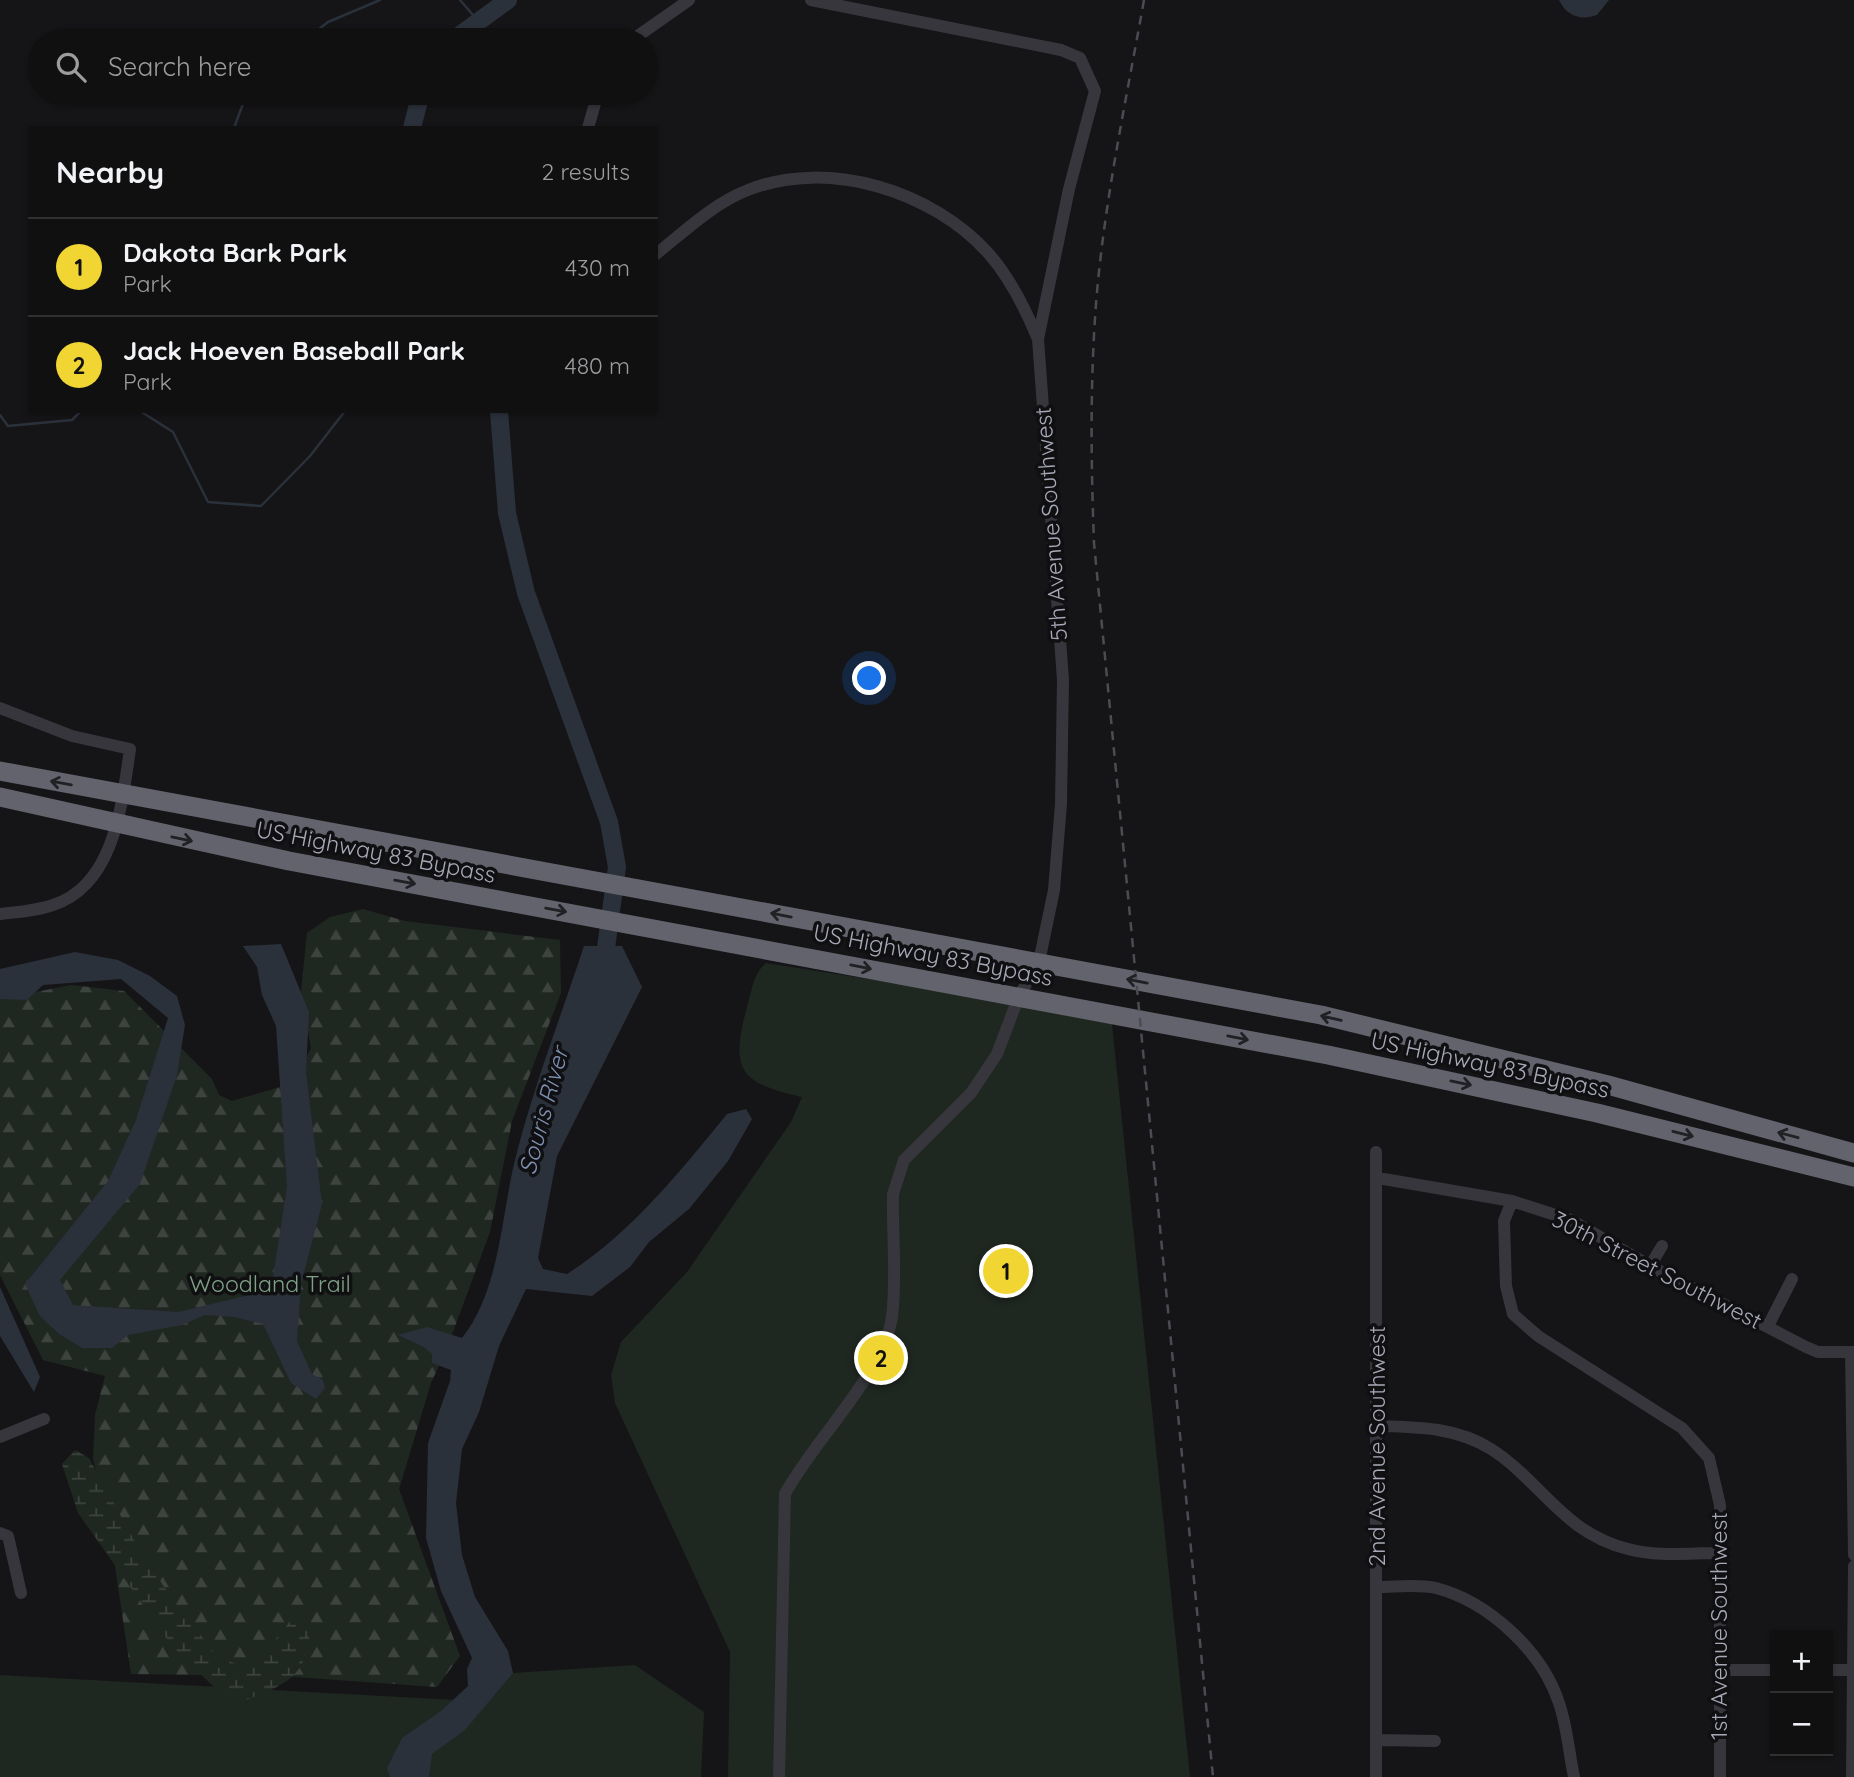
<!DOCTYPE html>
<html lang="en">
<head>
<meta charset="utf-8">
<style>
  body { margin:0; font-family:Quicksand,sans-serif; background:#1e1e1f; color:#f1f3f6 }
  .controls { position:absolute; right:21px; bottom:21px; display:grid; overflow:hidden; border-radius:0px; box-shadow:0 2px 5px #0004 }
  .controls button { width:63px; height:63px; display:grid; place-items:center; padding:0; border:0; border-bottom:2px solid #303031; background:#101011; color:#f1f3f6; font:35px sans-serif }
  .you { position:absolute; left:870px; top:679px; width:24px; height:24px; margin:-18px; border:5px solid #fff; border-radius:50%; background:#1a73e8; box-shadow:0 0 0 10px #1a73e833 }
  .badge { display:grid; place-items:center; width:46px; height:46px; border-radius:50%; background:#f1d533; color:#111; font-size:23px; font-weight:700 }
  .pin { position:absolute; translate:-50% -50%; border:4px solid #fff; box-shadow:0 2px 7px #0006 }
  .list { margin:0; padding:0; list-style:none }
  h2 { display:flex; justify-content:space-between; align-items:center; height:91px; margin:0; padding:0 28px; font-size:30px }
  h2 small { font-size:23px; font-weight:400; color:#9c9d9f }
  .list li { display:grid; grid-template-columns:46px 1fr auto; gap:21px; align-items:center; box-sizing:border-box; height:98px; padding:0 28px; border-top:2px solid #303031 }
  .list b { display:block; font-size:26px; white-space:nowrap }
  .list p { margin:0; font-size:23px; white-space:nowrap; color:#9c9d9f }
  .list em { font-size:23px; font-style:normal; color:#9c9d9f }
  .icon { flex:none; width:38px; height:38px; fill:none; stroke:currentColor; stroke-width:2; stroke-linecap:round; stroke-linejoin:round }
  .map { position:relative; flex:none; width:1854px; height:1777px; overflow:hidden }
  .search { position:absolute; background:#101011; box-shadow:0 2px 5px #0004; left:28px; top:28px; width:630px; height:77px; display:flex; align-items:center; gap:18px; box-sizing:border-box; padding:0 24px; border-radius:38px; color:#9c9d9f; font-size:26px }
  .panel { position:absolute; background:#101011; box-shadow:0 2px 5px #0004; left:28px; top:126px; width:630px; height:287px; border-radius:0px }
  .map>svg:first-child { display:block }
  .green { fill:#1f2721 }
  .forest { fill:url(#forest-firs) }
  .wetland { fill:url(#wetland-marsh) }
  .water { fill:#2b313b }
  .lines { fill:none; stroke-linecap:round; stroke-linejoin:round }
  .stream { stroke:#2b313b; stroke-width:2.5 }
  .river { stroke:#2b313b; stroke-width:18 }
  .minor { stroke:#36363c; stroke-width:12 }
  .highway { stroke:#62636d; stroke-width:19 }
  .rail { stroke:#4b4b53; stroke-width:2.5; stroke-dasharray:9 7; stroke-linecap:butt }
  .oneway { stroke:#202124 }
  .labels { text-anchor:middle; stroke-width:7; stroke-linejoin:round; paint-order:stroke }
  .street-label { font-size:23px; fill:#a7a9b7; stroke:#101012 }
  .park-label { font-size:23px; fill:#7ea287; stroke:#101012 }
  .water-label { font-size:24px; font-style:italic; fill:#7e90b2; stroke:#101012 }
</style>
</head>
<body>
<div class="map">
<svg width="1854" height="1777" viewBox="0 0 1854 1777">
  <defs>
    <pattern id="forest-firs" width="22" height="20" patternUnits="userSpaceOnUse" patternTransform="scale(1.75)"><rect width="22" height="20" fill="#1f2721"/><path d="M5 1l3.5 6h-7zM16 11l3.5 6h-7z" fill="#3d443f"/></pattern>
    <pattern id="wetland-marsh" width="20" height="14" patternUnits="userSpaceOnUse" patternTransform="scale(1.75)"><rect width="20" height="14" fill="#1f2721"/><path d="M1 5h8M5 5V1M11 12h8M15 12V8" fill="none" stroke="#3d443f"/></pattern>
  </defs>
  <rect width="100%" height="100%" fill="#151517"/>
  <path class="green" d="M766,963L1003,1000L1112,1024L1190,1777H728L730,1652L615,1403L611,1375L621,1342L687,1272L791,1122L802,1097C739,1083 730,1070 747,1007C752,990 753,974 766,963Z
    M635,1665L704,1712L701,1777H0V1675L455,1700L513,1673Z"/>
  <path class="forest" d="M363,909L405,921L560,940L561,993L512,1121L490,1232L447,1348L431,1383L399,1489L460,1656L437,1687L280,1676L131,1674L107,1513L93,1459L95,1415L105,1376L43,1360L0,1275V999L71,985L124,991L212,1079L219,1095L232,1101L294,1083L311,1048L301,992L307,933L330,917Z"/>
  <path class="wetland" d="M75,1450L89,1458L141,1553L177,1606L219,1658L243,1666L267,1650L291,1620L310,1624C310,1682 280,1686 233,1705L174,1649L78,1513L62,1464Z"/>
  <path class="water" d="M1559,0H1609L1597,15C1580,21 1567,16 1559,0Z
    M281,944L309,1012L306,1072L322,1204L301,1284L297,1341L312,1374L323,1380L325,1388L316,1399L291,1383L263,1324L234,1317L205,1315L182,1325L128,1335L112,1348H82L59,1334L40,1316L25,1284L108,1181L136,1120L168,1018L121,979L43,985L27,1000L0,999V969L75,952L118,960L150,976L177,996L185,1025L177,1075L140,1184L60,1280L73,1305L178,1312L271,1290L287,1187L276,1026L262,995L257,967L243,946Z
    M584,946H622L642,987L557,1156L538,1258L543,1269L567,1274C630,1234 680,1172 727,1114L746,1109L752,1119L728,1161L689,1209L649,1242L630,1267L592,1296L526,1289L499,1346L479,1412L462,1449L456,1503L462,1555L475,1597L508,1651L513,1673L465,1730L432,1754L429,1777H390L387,1768L402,1738L441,1711L468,1686L467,1669L472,1658L441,1591L426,1538L428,1443L450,1381L451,1370L432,1363V1354L424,1347L398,1335L427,1327L462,1338C500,1290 501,1217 515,1160C533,1088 561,1016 584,946Z
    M0,1287L40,1377L34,1392L0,1336Z"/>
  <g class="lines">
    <path class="stream" d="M460,0L479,22
      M305,40L328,22L380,0
      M234,128L247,93
      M140,411L173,432L208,502L261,506L310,456L345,411
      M0,415L8,426L72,420L81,411"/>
    <path class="river" d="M453,40L508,0
      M412,128L421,93
      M499,411L507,513L526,593L609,822L617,867L606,948L598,969"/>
    <path class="minor" d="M632,40L689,0
      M588,128L598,93
      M656,254C685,231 714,203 748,190C828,158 933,191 989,254C1010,278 1025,308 1037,337
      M0,708L72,736L130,749C122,803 115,885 53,905C36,911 18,912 0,914
      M1378,1178L1512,1201L1571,1220L1650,1266L1806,1347L1818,1352H1854
      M1512,1201L1504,1221L1506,1286L1513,1314L1538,1336L1682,1428L1709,1458L1720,1505V1777
      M1650,1266L1662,1246
      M1768,1326L1792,1279
      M1851,1352L1854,1555
      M1377,1426C1417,1427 1456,1427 1491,1449C1541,1481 1563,1533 1628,1549C1657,1557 1689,1553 1718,1553
      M0,1437L44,1419
      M0,1533L8,1536L21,1593
      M1376,1587C1395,1587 1418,1584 1436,1588C1489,1602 1542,1651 1559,1703C1567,1726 1569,1753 1574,1777
      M1719,1670H1775
      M1828,1670H1854
      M1376,1740L1435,1741
      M779,1777L785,1494C813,1441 883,1375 892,1317C897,1277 892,1234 893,1194L904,1160L971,1093L997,1054L1019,996L1039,962L1054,890L1061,804L1063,680L1038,339L1069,189L1095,91L1080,58L1061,50L811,0
      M1376,1777V1152
      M1852,1777L1854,1566"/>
    <path class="highway" d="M0,771L1321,1015L1608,1085L1854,1153
      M0,797L289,861L1328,1055L1597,1113L1854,1177"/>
    <path class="rail" d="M1144,0C1126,101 1104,202 1096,304C1090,384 1091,463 1094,543L1213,1777"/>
  </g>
  <defs><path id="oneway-shaft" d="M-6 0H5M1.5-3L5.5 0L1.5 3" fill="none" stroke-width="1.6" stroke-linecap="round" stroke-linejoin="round" transform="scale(1.75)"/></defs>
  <g class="oneway">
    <use href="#oneway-shaft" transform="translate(61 783) rotate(-170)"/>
    <use href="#oneway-shaft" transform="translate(182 839) rotate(12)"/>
    <use href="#oneway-shaft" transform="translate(405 882) rotate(10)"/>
    <use href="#oneway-shaft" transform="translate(556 910) rotate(10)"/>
    <use href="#oneway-shaft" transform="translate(781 915) rotate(-169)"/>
    <use href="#oneway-shaft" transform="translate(861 967) rotate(11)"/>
    <use href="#oneway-shaft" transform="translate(1137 981) rotate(-169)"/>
    <use href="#oneway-shaft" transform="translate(1331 1018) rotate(-167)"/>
    <use href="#oneway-shaft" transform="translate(1238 1038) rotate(11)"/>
    <use href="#oneway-shaft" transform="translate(1461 1083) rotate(12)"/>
    <use href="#oneway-shaft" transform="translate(1683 1134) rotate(14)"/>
    <use href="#oneway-shaft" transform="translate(1788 1135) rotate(-165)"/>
  </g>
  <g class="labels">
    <g class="street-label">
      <text transform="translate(1051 524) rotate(-94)" y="8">5th Avenue Southwest</text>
      <text transform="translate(376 852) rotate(11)" y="8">US Highway 83 Bypass</text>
      <text transform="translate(933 955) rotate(11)" y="8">US Highway 83 Bypass</text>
      <text transform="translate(1490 1065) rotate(12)" y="8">US Highway 83 Bypass</text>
      <text transform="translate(1657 1270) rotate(27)" y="8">30th Street Southwest</text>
      <text transform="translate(1377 1446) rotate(-90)" y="8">2nd Avenue Southwest</text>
      <text transform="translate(1719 1626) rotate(-90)" y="8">1st Avenue Southwest</text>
    </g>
    <g class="park-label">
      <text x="270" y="1292">Woodland Trail</text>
    </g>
    <g class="water-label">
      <text transform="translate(544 1111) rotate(-75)" y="8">Souris River</text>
    </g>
  </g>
</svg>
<div class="controls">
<button>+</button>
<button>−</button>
</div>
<div class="you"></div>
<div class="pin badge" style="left:1006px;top:1271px">1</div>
<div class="pin badge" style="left:881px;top:1358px">2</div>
<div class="search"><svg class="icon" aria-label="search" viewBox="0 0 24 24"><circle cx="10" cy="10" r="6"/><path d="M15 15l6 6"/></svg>Search here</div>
<section class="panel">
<h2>Nearby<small>2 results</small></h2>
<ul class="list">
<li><span class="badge">1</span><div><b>Dakota Bark Park</b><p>Park</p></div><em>430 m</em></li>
<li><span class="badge">2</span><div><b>Jack Hoeven Baseball Park</b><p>Park</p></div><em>480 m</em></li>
</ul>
</section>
</div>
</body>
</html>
